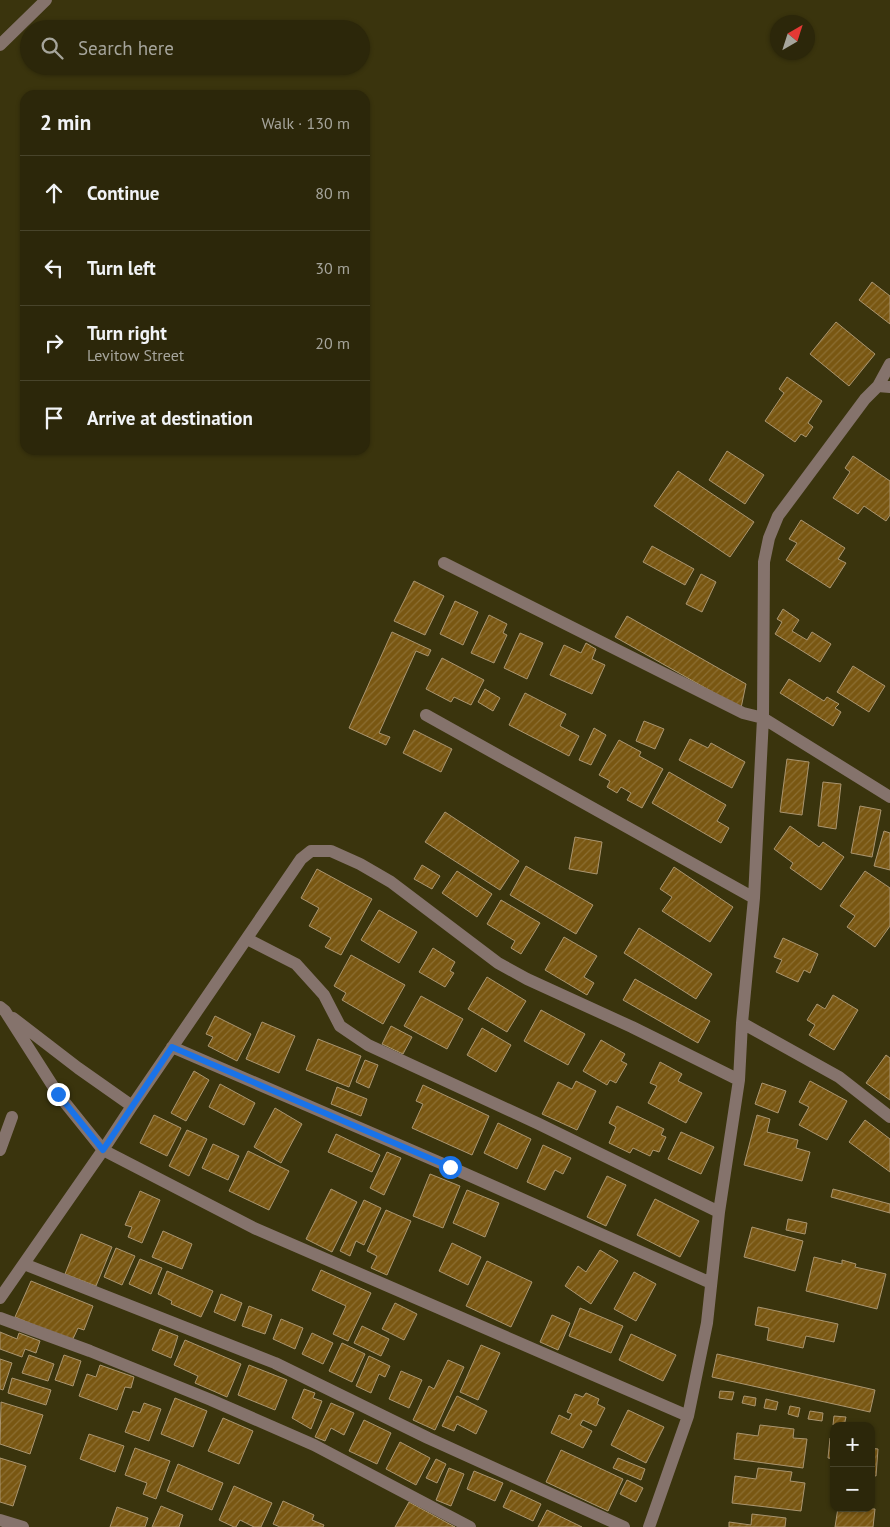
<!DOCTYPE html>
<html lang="en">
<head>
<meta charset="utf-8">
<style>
  body { margin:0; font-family:"PT Sans",sans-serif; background:#383318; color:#f1f3f6 }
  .controls { position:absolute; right:15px; bottom:15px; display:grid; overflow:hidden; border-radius:10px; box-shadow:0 1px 4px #0004 }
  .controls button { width:45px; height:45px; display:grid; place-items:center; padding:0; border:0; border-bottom:1px solid #48442b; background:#2c270a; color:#f1f3f6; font:25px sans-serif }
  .compass { position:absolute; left:770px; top:15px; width:45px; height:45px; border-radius:50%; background:#2c270a; box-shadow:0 1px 4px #0004; rotate:39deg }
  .stop { position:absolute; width:15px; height:15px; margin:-11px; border:4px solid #1a73e8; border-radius:50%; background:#fff }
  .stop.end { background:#1a73e8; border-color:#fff; box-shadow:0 1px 5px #0008 }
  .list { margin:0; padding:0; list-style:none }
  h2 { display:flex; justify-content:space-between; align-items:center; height:65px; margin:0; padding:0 20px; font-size:21px }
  h2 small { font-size:16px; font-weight:400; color:#a6a59c }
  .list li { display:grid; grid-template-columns:32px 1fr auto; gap:15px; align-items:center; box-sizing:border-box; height:75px; padding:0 20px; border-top:1px solid #48442b }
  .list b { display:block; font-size:19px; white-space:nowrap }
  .list p { margin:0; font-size:16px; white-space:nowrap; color:#a6a59c }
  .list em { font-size:16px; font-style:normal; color:#a6a59c }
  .icon { flex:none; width:28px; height:28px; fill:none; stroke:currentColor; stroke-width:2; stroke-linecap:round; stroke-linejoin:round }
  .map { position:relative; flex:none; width:890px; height:1527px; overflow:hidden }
  .search { position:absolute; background:#2c270a; box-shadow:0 1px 4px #0004; left:20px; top:20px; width:350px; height:55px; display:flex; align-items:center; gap:12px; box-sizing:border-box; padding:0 18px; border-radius:28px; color:#a6a59c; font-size:19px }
  .panel { position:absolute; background:#2c270a; box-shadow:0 1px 4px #0004; left:20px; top:90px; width:350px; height:365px; border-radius:15px }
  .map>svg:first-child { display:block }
  .building { fill:url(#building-hatch); stroke:#aa9570 }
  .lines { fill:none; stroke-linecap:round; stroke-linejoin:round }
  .minor { stroke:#85736c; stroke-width:12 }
  .route { stroke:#1a73e8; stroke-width:6 }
</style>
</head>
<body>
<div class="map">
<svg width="890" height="1527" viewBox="0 0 890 1527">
  <defs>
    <pattern id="building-hatch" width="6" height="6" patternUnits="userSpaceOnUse" patternTransform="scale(1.25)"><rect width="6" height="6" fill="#795712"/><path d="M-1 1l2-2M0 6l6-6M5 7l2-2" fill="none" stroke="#8c6f33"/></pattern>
  </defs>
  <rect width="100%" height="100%" fill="#3a340d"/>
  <path class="building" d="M872,282L890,296V324L859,300Z
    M836,322L875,354L849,386L810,354Z
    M787,377L822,401L808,423L813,427L806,437L801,434L795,442L765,421L784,393L779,389Z
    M727,451L764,475L745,504L709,480Z
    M853,456L890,481V515L886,521L864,506L858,514L833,498L850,472L845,468Z
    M678,471L754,522L730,557L654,506Z
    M801,520L845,548L838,559L846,563L830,588L786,560L797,543L789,539Z
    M652,546L694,569L685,585L643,562Z
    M701,574L716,582L702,612L686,604Z
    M414,581L444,596L425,635L394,621Z
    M455,601L478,612L463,645L440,634Z
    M783,609L799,620L792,631L807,640L812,632L831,644L820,662L775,634L782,622L777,619Z
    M489,615L507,624L503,633L507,635L494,663L471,653Z
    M627,616L746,684L741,708L615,637Z
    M392,632L431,650L428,656L416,651L379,733L390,737L386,745L349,728Z
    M520,633L543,643L527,679L504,668Z
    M586,643L596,649L592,659L605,665L592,694L550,675L564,645L581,653Z
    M442,658L484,680L471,705L454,697L451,702L426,689Z
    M853,666L885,686L869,712L837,692Z
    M789,679L824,701L827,697L839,704L835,708L841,712L833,726L780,693Z
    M485,689L500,698L493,711L478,702Z
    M525,693L566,714L560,726L579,736L569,756L509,725Z
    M644,721L664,729L655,749L636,741Z
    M594,728L606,735L591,765L579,760Z
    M414,730L452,749L441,772L403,753Z
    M690,739L708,748L711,743L745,762L732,788L679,760Z
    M619,740L641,752L639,756L663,769L642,808L627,800L631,793L621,787L617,793L607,787L610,781L599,775Z
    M787,759L809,762L802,815L780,812Z
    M669,772L726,805L717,821L729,828L721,843L652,803Z
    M823,782L841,784L836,829L818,826Z
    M860,806L881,810L872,857L851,853Z
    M445,812L519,861L500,890L425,842Z
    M790,826L819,847L823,842L844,857L821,890L790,868L793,863L774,849Z
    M884,831L890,833V870L874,866Z
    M575,837L602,842L597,874L569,869Z
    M422,865L440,876L432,889L414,879Z
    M526,866L593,905L576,934L510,895Z
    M674,867L733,907L710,942L662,911L672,897L660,889Z
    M317,869L372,899L341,955L325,947L331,938L309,926L319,908L301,898Z
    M457,871L492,894L477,917L442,893Z
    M865,871L890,888V926L875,947L847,927L855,916L840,906Z
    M501,900L540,923L521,954L511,948L515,941L487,924Z
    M379,910L417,932L399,963L361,940Z
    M639,928L712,974L696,999L624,953Z
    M564,937L597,956L584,977L594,983L587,995L545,970Z
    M783,938L818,954L810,973L804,970L798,982L776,972L782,960L774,957Z
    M433,948L455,962L450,971L454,973L445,987L419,972Z
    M351,955L405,985L383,1024L342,1000L346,993L334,986Z
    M487,977L526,1001L507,1032L468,1009Z
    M635,979L710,1021L698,1043L623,1000Z
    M833,995L858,1010L834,1050L809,1035L815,1025L807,1020L817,1004L825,1009Z
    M421,996L463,1019L447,1049L404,1026Z
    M541,1010L585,1034L568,1065L524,1041Z
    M215,1016L251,1034L237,1061L208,1046L213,1037L206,1034Z
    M262,1022L295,1036L279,1073L246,1059Z
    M391,1026L412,1037L403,1054L382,1044Z
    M482,1028L511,1045L496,1072L467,1055Z
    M318,1039L361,1056L349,1087L306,1070Z
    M601,1040L625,1054L621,1061L627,1064L616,1083L610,1080L607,1085L583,1071Z
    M886,1055L890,1058V1100L866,1083Z
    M365,1060L378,1065L369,1088L356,1082Z
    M660,1062L682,1074L678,1081L702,1093L686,1123L648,1103L657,1086L650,1083Z
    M194,1071L209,1080L186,1121L171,1113Z
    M576,1081L596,1091L577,1130L542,1114L558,1082L572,1089Z
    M810,1081L847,1101L827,1140L799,1125L809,1107L799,1102Z
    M762,1083L786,1091L778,1113L755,1104Z
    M220,1084L255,1103L244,1125L209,1107Z
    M423,1085L489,1116L472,1155L412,1128L423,1104L416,1101Z
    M337,1087L367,1099L361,1116L331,1104Z
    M617,1106L664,1129L661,1135L666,1137L659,1152L653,1150L650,1156L633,1148L630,1153L609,1143L616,1127L609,1123Z
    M275,1108L302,1124L281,1163L254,1147Z
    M154,1115L181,1128L167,1156L140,1143Z
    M757,1115L770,1119L767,1132L798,1140L796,1148L810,1152L802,1181L744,1165Z
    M865,1120L890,1139V1172L849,1142Z
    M498,1123L531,1139L517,1169L484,1153Z
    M187,1130L207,1139L189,1176L169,1166Z
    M681,1132L714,1147L701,1174L668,1159Z
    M336,1134L380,1155L372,1172L328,1152Z
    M213,1144L239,1156L228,1180L202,1168Z
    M543,1145L571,1158L563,1174L555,1170L545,1190L527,1182Z
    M248,1151L289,1171L269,1210L229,1191Z
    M387,1152L401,1158L384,1195L370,1188Z
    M430,1174L460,1186L443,1228L413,1216Z
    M607,1176L626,1185L606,1226L587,1217Z
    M331,1189L357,1202L332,1252L306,1239Z
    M833,1189L890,1204V1213L831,1197Z
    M467,1190L499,1203L485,1237L453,1223Z
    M140,1191L160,1200L142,1243L128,1237L132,1227L125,1225Z
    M655,1199L699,1221L680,1257L637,1235Z
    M364,1200L381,1208L364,1245L356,1241L350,1256L340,1251Z
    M386,1210L411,1221L387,1275L371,1268L377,1256L367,1251Z
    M788,1219L807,1223L805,1234L786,1230Z
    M752,1227L803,1241L795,1271L744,1257Z
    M163,1231L192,1244L182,1269L152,1257Z
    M81,1234L112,1247L96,1286L65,1274Z
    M452,1243L481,1257L468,1285L439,1271Z
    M116,1248L135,1256L122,1285L104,1277Z
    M600,1250L618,1261L591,1304L565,1286L578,1266L586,1272Z
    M814,1257L842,1264V1260L856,1264L855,1267L886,1274L877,1309L806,1291Z
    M140,1259L162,1268L151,1294L129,1284Z
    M487,1261L532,1282L511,1327L466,1306Z
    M321,1270L371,1293L348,1341L333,1334L346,1306L312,1290Z
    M167,1271L213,1291L201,1317L171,1304L172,1301L158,1294Z
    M634,1272L656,1284L636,1321L614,1309Z
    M31,1281L93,1306L84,1330L78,1328L72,1341L15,1317Z
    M221,1294L242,1303L235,1321L214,1312Z
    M395,1303L417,1314L404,1340L382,1329Z
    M249,1306L272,1315L265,1334L242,1326Z
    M758,1307L838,1324L834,1342L806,1336L803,1348L767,1340L769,1328L755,1325Z
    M580,1308L623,1326L611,1353L569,1336Z
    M552,1315L570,1323L558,1350L540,1342Z
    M281,1319L303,1328L295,1349L273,1339Z
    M362,1326L389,1339L381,1356L354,1343Z
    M160,1329L178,1336L171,1358L152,1350Z
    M0,1332L17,1339L19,1333L40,1341L36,1353L25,1349L22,1357L0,1349Z
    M312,1333L333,1343L323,1364L302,1354Z
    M631,1334L676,1355L663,1381L619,1360Z
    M185,1340L241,1364L227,1397L195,1383L198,1376L174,1365Z
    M342,1343L365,1354L352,1382L329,1371Z
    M481,1345L500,1353L478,1400L460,1392Z
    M717,1354L875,1390L870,1412L712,1377Z
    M29,1355L54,1364L48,1381L22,1373Z
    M64,1355L81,1361L73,1386L55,1380Z
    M369,1356L390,1366L385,1377L379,1374L371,1393L356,1386Z
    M0,1359L12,1363L3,1390L0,1389Z
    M448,1360L464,1367L435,1430L413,1420L429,1386L434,1389Z
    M100,1365L134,1377L131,1388L125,1387L117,1410L79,1396L87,1374L96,1377Z
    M249,1365L287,1380L275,1410L238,1395Z
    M401,1371L422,1380L409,1408L389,1399Z
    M12,1378L51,1390L46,1405L8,1393Z
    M304,1389L315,1393L313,1398L322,1401L311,1429L292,1418Z
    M720,1391L734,1392L732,1400L719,1398Z
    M586,1393L599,1399L597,1404L605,1408L596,1426L583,1420L580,1425L592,1431L583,1448L551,1433L559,1415L569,1420L572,1414L567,1412L575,1394L583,1397Z
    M457,1396L487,1411L476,1434L457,1424L454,1431L442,1426Z
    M744,1396L756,1398L755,1406L742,1403Z
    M175,1398L207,1411L193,1447L161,1434Z
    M766,1399L778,1402L776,1410L764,1408Z
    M1,1402L43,1415L30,1454L0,1444Z
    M144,1403L161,1409L149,1441L125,1432L133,1411L140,1413Z
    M331,1403L354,1413L344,1435L331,1428L325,1441L315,1437Z
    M790,1406L800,1408L798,1417L788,1414Z
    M628,1410L664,1427L646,1463L611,1445Z
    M810,1411L823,1413L822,1421L808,1419Z
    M834,1416L846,1417L844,1426L833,1425Z
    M223,1418L253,1431L239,1464L208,1451Z
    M364,1420L391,1433L377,1464L349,1451Z
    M760,1425L794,1429L793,1438L807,1439L803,1468L734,1459L737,1433L758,1436Z
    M89,1434L124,1446L115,1472L80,1459Z
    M830,1438H834V1459L828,1458Z
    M400,1442L430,1458L416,1485L386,1469Z
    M135,1448L170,1461L156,1499L143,1494L147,1483L125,1475Z
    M871,1448L878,1449L876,1476L871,1475Z
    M561,1450L623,1479L608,1511L546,1482Z
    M0,1458L26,1466L13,1506L0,1502Z
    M618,1458L645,1469L641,1480L613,1468Z
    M436,1459L446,1464L437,1483L426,1478Z
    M178,1464L223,1483L212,1510L167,1491Z
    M449,1468L464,1474L451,1506L436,1500Z
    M758,1468L792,1472L790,1481L805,1483L801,1511L732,1503L735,1476L756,1479Z
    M474,1471L503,1483L495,1501L467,1489Z
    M627,1480L643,1488L636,1502L620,1494Z
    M234,1486L272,1503L261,1527H254L240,1520L236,1527H234L219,1520Z
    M511,1490L541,1504L533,1521L503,1507Z
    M283,1501L314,1515L312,1520L324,1525L323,1527H280L273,1524Z
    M409,1502L455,1527H395Z
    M161,1506L183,1515L179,1527H152Z
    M117,1507L148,1518L145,1527H110Z
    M838,1508L875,1509L873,1527H835Z
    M547,1510L582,1527H538Z
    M752,1514L786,1518L785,1527H729V1522L751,1525Z"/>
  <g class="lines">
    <path class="minor" d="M0,45L46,0
      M878,386L890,364
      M444,563L743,713L763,718L890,797
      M426,715L754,898
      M247,939L296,964L324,995L340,1026L368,1045L539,1124L719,1212
      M0,1007L5,1011L58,1094L103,1150L254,1228L688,1416
      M13,1018L78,1068L132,1106
      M742,1023L839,1077L890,1117
      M172,1047L450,1167L711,1283
      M0,1150L12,1117
      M24,1264L275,1363L428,1438L624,1527
      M0,1298L103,1150L132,1106L301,859L311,851H331L360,864L391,882L498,963L527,979L632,1027L739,1080
      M0,1318L90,1351L211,1400L314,1445L470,1527
      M0,1520L23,1527
      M649,1527L688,1416L707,1323L719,1212L739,1080L742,1023L754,898L763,718L764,562L769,538L778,516L865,399L878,386L890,387"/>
  </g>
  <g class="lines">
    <path class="route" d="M58,1094L103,1150L172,1047L450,1167"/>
  </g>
</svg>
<div class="controls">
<button>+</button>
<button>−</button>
</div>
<svg class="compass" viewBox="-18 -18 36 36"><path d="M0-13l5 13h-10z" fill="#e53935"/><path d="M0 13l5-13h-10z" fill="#a6a59c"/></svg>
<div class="stop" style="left:450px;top:1167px"></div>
<div class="stop end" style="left:58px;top:1094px"></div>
<div class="search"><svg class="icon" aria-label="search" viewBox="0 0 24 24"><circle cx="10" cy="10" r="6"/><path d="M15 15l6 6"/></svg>Search here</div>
<section class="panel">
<h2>2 min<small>Walk · 130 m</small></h2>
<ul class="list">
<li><svg class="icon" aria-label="ahead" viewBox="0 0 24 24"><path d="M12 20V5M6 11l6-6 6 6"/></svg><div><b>Continue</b></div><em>80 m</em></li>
<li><svg class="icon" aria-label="left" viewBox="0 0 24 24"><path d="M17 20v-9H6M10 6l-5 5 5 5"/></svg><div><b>Turn left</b></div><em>30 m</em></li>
<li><svg class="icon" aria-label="right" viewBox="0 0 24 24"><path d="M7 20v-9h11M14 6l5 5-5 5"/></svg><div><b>Turn right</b><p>Levitow Street</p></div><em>20 m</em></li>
<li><svg class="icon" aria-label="arrive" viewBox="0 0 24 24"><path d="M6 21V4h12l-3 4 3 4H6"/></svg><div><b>Arrive at destination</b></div></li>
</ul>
</section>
</div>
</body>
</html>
